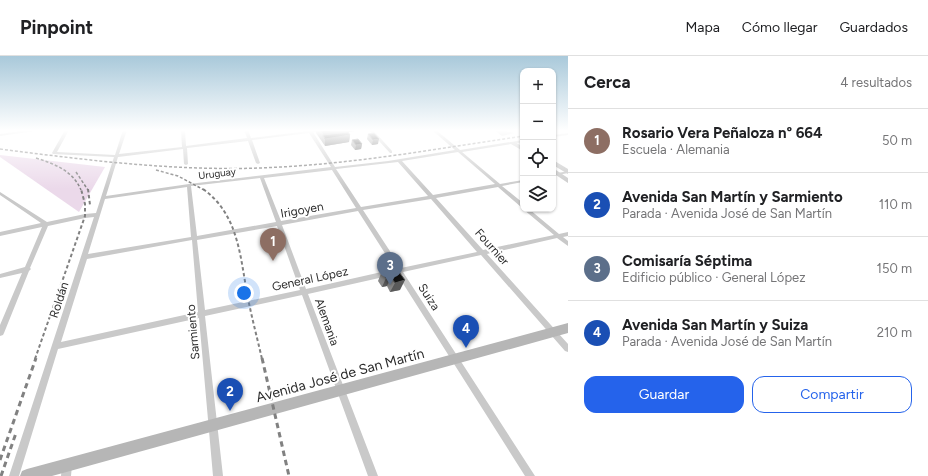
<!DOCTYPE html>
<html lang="es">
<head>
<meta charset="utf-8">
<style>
  body { margin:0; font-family:Figtree,sans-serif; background:#f2f2f2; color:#202124 }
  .controls { position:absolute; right:12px; top:12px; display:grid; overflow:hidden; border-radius:8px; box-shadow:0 1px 3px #0004 }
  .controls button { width:36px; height:36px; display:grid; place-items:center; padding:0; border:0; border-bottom:1px solid #e0e0e0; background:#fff; color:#202124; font:20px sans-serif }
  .you { position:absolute; left:244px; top:237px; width:14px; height:14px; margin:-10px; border:3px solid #fff; border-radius:50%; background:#1a73e8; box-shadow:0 0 0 6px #1a73e833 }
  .badge { display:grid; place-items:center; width:26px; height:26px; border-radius:50%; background:#2563eb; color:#fff; font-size:13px; font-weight:700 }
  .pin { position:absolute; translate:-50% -33px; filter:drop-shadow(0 1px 2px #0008) }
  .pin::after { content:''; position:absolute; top:21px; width:14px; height:12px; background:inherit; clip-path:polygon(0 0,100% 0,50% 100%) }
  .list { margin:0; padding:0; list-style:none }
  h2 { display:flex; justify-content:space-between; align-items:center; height:52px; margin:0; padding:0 16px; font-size:17px }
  h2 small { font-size:13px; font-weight:400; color:#757577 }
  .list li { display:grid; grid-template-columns:26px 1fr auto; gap:12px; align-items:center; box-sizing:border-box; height:64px; padding:0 16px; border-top:1px solid #e0e0e0 }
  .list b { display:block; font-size:15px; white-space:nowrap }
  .list p { margin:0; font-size:13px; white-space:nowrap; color:#757577 }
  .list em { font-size:13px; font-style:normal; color:#757577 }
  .actions { display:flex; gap:8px; padding:12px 16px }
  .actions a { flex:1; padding:9px 0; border:1px solid #2563eb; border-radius:12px; text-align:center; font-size:14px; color:#2563eb }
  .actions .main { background:#2563eb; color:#fff }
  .icon { flex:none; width:22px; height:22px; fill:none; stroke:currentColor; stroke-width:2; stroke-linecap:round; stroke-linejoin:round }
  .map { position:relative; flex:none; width:568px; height:420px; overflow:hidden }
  header { display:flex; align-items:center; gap:24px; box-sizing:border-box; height:56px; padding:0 20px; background:#fff; border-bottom:1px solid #e0e0e0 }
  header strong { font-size:19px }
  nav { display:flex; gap:22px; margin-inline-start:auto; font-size:14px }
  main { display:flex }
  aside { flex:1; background:#fff }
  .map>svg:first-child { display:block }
  .green { fill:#ebd9ea }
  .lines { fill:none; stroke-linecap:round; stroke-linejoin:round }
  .minor { fill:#c9c9c9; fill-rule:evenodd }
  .tertiary { fill:#c9c9c9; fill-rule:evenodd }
  .secondary { fill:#b6b6b6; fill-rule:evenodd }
  .rail-far2 { stroke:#818181; stroke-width:1.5; stroke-dasharray:3 2; stroke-linecap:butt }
  .rail-far1 { stroke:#818181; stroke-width:2; stroke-dasharray:3.5 2.5; stroke-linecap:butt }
  .rail { stroke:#818181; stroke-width:3; stroke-dasharray:5.5 4; stroke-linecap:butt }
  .wall { fill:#898989 }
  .shaded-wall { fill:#5a5a5a }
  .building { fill:#131313; stroke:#5a5a5a }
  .labels { text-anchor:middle; stroke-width:4; stroke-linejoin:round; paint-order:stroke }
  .far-street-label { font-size:10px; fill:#2c2c2c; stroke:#fff }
  .street-label { font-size:12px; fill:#2c2c2c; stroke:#fff }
  .near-street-label { font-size:14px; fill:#2c2c2c; stroke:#fff }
</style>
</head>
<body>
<header>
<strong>Pinpoint</strong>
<nav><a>Mapa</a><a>Cómo llegar</a><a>Guardados</a></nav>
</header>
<main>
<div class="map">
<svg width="568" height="420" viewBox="0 0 568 420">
  <rect width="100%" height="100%" fill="#fff"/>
  <path class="green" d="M0,99L105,111L79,156L0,101Z"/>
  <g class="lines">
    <path class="minor" d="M28,74H37L35,75L0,80V78Z
      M65,74H69L57,96L115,99L123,74H127L119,98L182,91L181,74H185L186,90L247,82L244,74H248L251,82L308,75L307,74H325L323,75L313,76L335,111L388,105L455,94L432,74H436L460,94L523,84V86L462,96L500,128L523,124V126L502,130L523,147V152L521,151L498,131L436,142L483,194L554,179L523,153H529L559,178L568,176V180L563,181L568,185V190L557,182L487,198L568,288V296L565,295L481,199L403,216L535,420H525L397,218L308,238L378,420H368L302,239L205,260L223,420H213L199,262L58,293L19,420H9L94,161L85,162L48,170L30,212L31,213L29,215L4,277L3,279L0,280V269L22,217L0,222V218L25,211L42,171L0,180V176L41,167L0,139V136L47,166L85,158L96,157L114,101L53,98L52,97ZM309,77L331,111L189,128L106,140L118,101L183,93L184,108L186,109L188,108L187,92L248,85L256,107L258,108L260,107L252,84ZM458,96L495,128L433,139L402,105ZM398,106L428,140L361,151L336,113ZM332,114L356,152L281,165L264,122ZM260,122L276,166L197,180L191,130ZM187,131L191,181L88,198L105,143ZM431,143L477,196L401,212L363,154ZM358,155L395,213L306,233L282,169ZM277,170L300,234L205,254L197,184ZM192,184L198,256L61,286L87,203Z
      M369,74H373L392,95V97H390Z
      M568,77V79L553,81V79Z
      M568,115V117L553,120V118Z
      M67,404L70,406L72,409L71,420H61L62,409L64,406Z"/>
    <path class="tertiary" d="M494,74C497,74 512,76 514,77L502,80Z
      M523,83V88L520,86Z
      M511,86H515L523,91V95L511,88Z
      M553,104L568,113V118L553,109Z
      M553,112L568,122V127L553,117Z"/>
    <path class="secondary" d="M568,267V277L52,420H20L22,415L27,413Z"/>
    <path class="rail-far2" d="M553,75L562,74
      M0,93C86,104 172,115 259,112C348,109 436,93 523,80
      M36,102C55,108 73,115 81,134
      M156,114L178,120L204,134
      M76,116L88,134"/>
    <path class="rail-far1" d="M88,133L90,149
      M203,133C238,158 240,199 247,237C251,259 257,281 262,303
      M35,303L85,160V148L81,133"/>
    <path class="rail" d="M262,302L289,420
      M0,404L36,302
      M1,420L16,377"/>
  </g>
  <path class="wall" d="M316,74H360L348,76L350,79L349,86L325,90L316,77Z
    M368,78L378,88L372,89L367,83Z
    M352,84L362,88L361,93L355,94L351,89Z
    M396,212L400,234L390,236L387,230L382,231L378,225L382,215Z"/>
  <path class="shaded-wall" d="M342,74H360L348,76L350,79L349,86L325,90V83L323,79L322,86L323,77Z
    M379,83L378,88L372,89L373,84Z
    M362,88L361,93L355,94L356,89Z
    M391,221L387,230L382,231L386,222Z
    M405,224L400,234L390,236L395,227Z"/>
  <path class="building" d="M321,74H343L323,77Z
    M348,76L350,79L325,83L323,79Z
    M374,77L379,83L373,84L368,78Z
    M358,83L362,88L356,89L352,84Z
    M396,212L405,224L395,227L391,221L386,222L382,215Z"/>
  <linearGradient id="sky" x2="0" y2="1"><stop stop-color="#a9c9da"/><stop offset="0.56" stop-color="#fff"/><stop offset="1" stop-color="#fff" stop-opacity="0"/></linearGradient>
  <rect width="568" height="133" fill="url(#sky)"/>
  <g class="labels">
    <g class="far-street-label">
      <text transform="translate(217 117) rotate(-7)" y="4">Uruguay</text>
    </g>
    <g class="street-label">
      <text transform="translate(302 154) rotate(-10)" y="4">Irigoyen</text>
      <text transform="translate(492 191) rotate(48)" y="4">Fournier</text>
      <text transform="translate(310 223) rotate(-12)" y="4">General López</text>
      <text transform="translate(429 241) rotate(57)" y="4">Suiza</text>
      <text transform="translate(59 244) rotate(-72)" y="4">Roldán</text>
      <text transform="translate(327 266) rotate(70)" y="4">Alemania</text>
      <text transform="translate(193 276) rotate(-95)" y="4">Sarmiento</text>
    </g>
    <g class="near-street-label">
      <text transform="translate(340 319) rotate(-15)" y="5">Avenida José de San Martín</text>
    </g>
  </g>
</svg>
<div class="controls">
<button>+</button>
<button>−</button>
<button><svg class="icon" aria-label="locate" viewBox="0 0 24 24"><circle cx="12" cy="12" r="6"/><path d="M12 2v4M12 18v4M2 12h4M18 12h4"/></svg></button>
<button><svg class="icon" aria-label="layers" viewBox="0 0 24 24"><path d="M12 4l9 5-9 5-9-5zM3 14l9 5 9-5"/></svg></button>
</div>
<div class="you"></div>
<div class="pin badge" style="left:273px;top:205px;background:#8d6e63">1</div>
<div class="pin badge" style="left:230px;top:355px;background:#1a4fb4">2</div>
<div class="pin badge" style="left:390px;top:229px;background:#5c6f8a">3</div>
<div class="pin badge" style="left:466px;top:292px;background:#1a4fb4">4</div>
</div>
<aside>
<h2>Cerca<small>4 resultados</small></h2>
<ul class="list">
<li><span class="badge" style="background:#8d6e63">1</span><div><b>Rosario Vera Peñaloza n° 664</b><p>Escuela · Alemania</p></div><em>50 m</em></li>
<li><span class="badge" style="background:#1a4fb4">2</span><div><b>Avenida San Martín y Sarmiento</b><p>Parada · Avenida José de San Martín</p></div><em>110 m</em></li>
<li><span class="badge" style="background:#5c6f8a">3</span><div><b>Comisaría Séptima</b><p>Edificio público · General López</p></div><em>150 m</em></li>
<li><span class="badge" style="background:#1a4fb4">4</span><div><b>Avenida San Martín y Suiza</b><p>Parada · Avenida José de San Martín</p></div><em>210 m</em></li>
</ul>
<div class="actions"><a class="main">Guardar</a><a>Compartir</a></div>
</aside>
</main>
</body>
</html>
